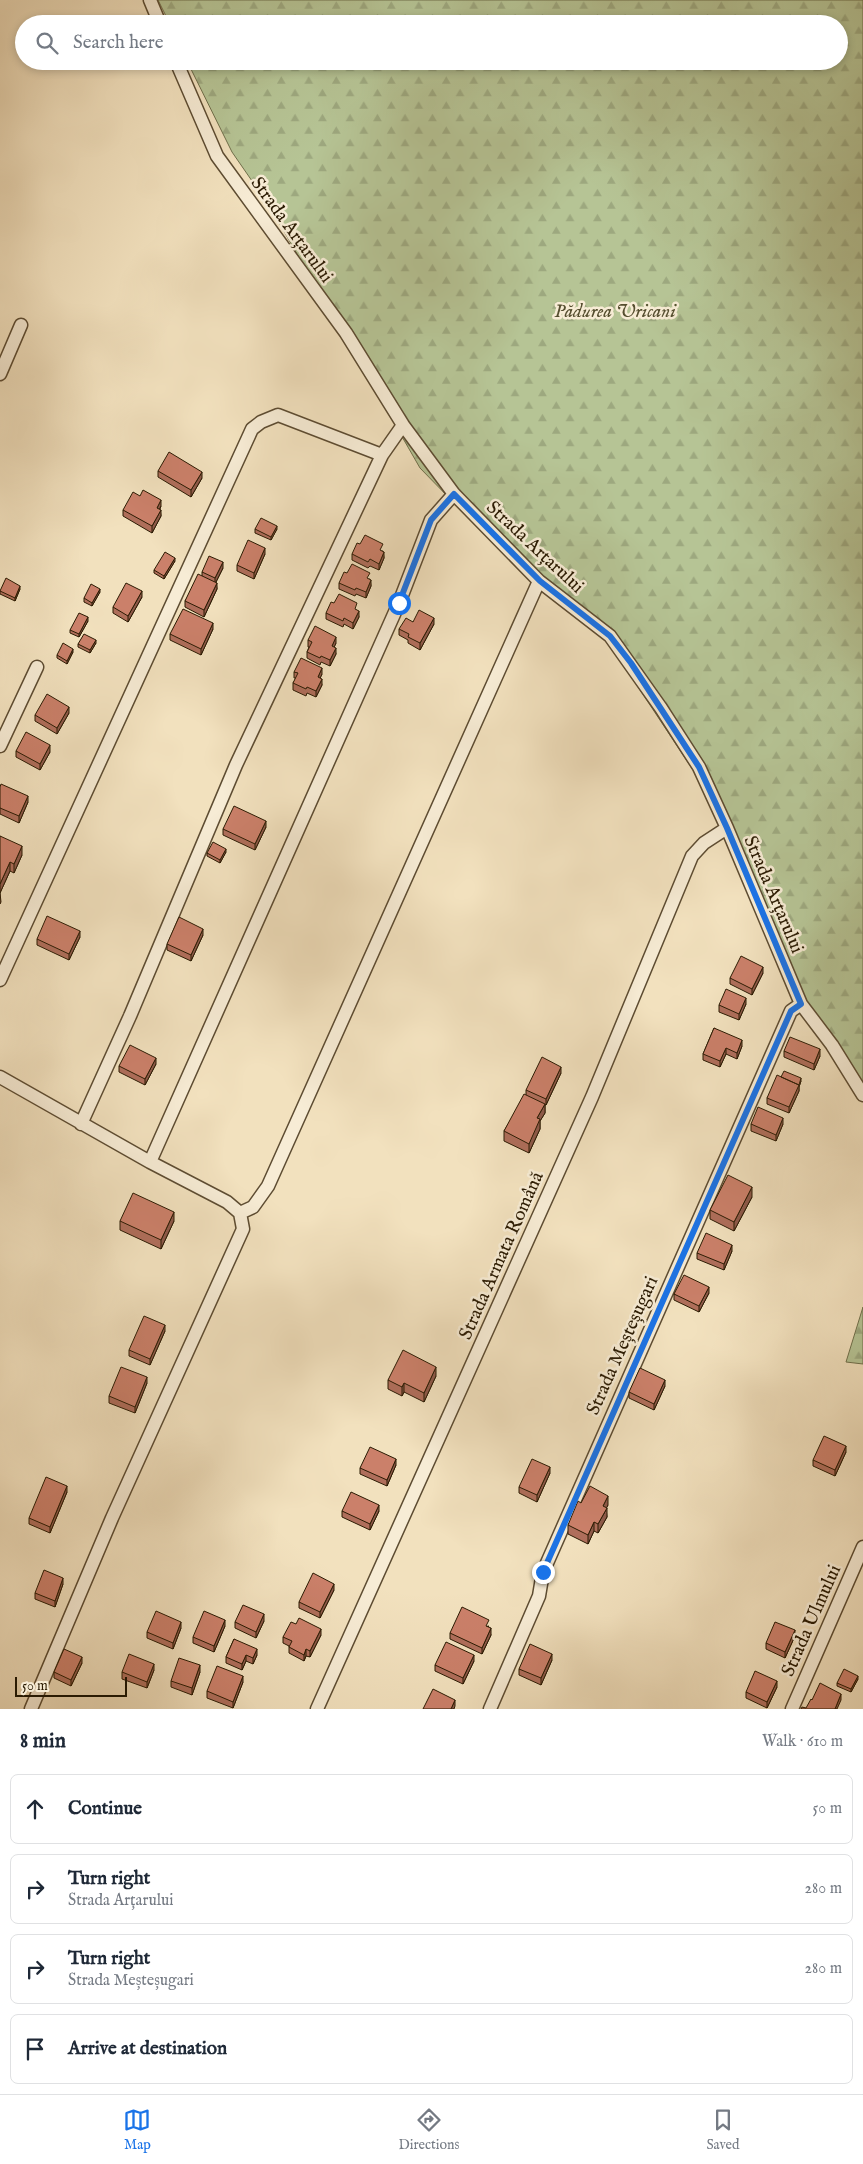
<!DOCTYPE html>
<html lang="en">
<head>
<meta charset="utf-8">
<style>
  body { margin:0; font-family:"IM FELL English",serif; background:#f6f6f7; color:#1f2937 }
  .scale { position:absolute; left:15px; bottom:12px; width:112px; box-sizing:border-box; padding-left:5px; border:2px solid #2b1b03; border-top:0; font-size:14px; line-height:18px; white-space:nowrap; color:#2b1b03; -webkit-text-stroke:4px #f7ecd5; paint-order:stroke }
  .stop { position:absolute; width:15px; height:15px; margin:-11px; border:4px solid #1a73e8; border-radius:50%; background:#fff }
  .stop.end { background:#1a73e8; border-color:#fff; box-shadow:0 1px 5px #0008 }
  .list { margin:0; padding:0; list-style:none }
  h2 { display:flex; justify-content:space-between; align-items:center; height:65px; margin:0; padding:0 20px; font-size:21px }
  h2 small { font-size:16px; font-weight:400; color:#747a83 }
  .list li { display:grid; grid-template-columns:32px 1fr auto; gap:15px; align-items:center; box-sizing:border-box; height:70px; margin:0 10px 10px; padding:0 10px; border:1px solid #e0e1e3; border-radius:8px }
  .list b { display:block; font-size:19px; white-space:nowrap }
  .list p { margin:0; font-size:16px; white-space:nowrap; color:#747a83 }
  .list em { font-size:16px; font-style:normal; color:#747a83 }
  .icon { flex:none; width:28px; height:28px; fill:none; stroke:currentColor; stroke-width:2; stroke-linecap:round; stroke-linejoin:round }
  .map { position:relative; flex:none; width:863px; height:1709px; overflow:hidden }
  .search { position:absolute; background:#fff; box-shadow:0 2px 8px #0003; left:15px; right:15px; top:15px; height:55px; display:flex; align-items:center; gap:12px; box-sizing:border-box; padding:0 18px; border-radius:28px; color:#747a83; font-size:19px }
  .sheet { height:385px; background:#fff }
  nav { display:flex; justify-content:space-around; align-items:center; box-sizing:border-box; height:70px; border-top:1px solid #e0e1e3; background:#fff; font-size:14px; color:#747a83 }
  nav a { display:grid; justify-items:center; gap:2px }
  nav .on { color:#1a73e8 }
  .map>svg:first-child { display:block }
  .forest { fill:url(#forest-firs); stroke:#70704c }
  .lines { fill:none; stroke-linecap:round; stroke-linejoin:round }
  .minor-casing { stroke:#5d4c32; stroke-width:15 }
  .minor { stroke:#f7ecd5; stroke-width:12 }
  .wall { fill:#af6e5b; stroke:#2b1b03 }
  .shaded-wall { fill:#8e5a4a; stroke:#2b1b03 }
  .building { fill:#cb806a; stroke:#2b1b03 }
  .route { stroke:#1a73e8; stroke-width:6 }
  .labels { text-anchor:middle; stroke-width:5; stroke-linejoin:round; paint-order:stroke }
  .street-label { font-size:19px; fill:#2b1b03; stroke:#f7ecd5 }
  .park-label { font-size:19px; font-style:italic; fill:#554e2f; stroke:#f7ecd5 }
</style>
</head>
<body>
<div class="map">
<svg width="863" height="1709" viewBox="0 0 863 1709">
  <defs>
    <pattern id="forest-firs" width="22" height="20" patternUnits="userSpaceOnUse" patternTransform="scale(1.25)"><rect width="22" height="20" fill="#b6c495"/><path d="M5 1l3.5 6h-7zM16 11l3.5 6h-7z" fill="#9da87f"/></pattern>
  </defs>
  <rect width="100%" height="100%" fill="#f2e1be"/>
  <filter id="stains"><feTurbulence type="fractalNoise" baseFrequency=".004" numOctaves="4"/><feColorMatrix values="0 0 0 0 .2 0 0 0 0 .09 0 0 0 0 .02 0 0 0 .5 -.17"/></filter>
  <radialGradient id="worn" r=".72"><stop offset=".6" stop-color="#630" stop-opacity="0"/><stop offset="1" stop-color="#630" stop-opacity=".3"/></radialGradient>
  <path class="forest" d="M158,0H863V1088L809,1007L730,826L607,640L530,581L420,468L270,207L232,152L187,61H839V24H170Z
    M863,1307V1364L846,1362Z"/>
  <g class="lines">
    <g class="minor-casing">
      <path id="minor" d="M150,0L160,24
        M176,61L217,156L346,333L403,425L454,494L539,581L610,636L661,708L699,767L727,828L801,1004L832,1045L863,1095
        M0,374L21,325
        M0,746L37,667
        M0,980L252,429L261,422L278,415L382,455L403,425
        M0,1077L150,1162L227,1202L240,1213L243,1229L112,1518L31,1709
        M81,1124L130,1016L236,765L382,455
        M150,1162L399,603L431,520L454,494
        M240,1213L253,1207L268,1186L539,581
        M317,1709L592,1097L692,856L704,843L727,828
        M490,1709L539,1596L543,1572L791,1011L801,1004
        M792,1709L863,1547"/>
    </g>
    <use href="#minor" class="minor"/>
  </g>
  <path class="wall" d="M158,471L202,478L191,497L158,477Z
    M161,506L160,509L161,516L152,533L123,516V510Z
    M255,529H277L271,540L255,533Z
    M383,551L384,558L379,570L370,566L368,568L352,560V554Z
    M265,554L254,579L237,571V565Z
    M175,561L164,579L154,573V570Z
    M223,568L216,582L217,589L204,617L185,607V601L202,576V572Z
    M370,579L371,586L366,598L356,594L355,596L339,589V583Z
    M20,589L15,601L0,594V591Z
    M100,592L92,606L84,602V598Z
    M142,597L128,622L113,613V607Z
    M357,610L359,617L353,629L344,624L343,627L326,619V613Z
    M88,621L79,637L70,633V630Z
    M413,622L434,624L420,650L408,643V640L399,635V629Z
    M213,629L201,655L170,640V634Z
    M308,640L336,643L334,647L336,654L330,666L321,662L320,665L307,658V652L309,647H308Z
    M96,643L90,653L78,647V644Z
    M73,652L67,664L57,658V655Z
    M294,672L322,674L320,678L322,685L316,697L307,693L306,696L293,690V683L296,678H294Z
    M69,713L57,734L35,721V715Z
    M16,751L50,752L40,770L16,757Z
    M0,787L28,802L19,823L0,814Z
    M266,827L255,850L223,835V829Z
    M0,836L22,855L14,873L10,871L0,893L1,902L0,904Z
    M226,852L220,863L207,856V853Z
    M203,935L191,961L167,950V944Z
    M80,937L69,960L37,945V939Z
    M763,973L752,995L730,984V978Z
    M746,1004L739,1020L719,1012V1005Z
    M714,1028L742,1046L737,1059L726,1054L720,1067L703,1060V1054Z
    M784,1051L820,1056L814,1070L784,1057Z
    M156,1064L145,1085L119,1072V1066Z
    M561,1073L546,1105H545V1113L540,1121V1129L529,1153L504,1141V1131L526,1095V1090Z
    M781,1077L801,1081L799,1087V1091L789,1113L767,1104V1098Z
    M751,1124H783L776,1141L751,1131Z
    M752,1197L734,1231L710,1219V1210Z
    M120,1221H174L161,1249L120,1230Z
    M732,1251L724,1270L697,1259V1253Z
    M709,1293L699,1312L674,1300V1294Z
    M165,1331L150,1365L129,1356V1350Z
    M436,1376L424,1402L404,1392L402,1396L388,1389V1380Z
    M147,1383L135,1413L109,1403V1396Z
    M665,1386L654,1410L629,1398V1392Z
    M846,1452L835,1476L813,1466V1460Z
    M396,1465L387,1486L360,1474V1468Z
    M550,1473L537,1502L519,1493V1487Z
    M67,1492L50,1533L29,1524V1518Z
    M581,1503L608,1505L606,1508L607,1517L598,1533L594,1531L588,1544L568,1534V1525Z
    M342,1511H379L370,1530L342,1517Z
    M63,1584L55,1607L35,1599V1593Z
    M334,1590L320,1618L299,1608V1602Z
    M264,1621L256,1638L235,1628V1622Z
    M225,1626L214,1652L193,1643V1637Z
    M489,1626L488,1627L491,1635L482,1654L450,1639V1633Z
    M181,1628L173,1649L147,1638V1632Z
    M321,1635L310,1657L306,1656L304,1661L289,1653V1646L283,1643V1637Z
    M795,1636L785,1658L766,1649V1643Z
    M234,1639L257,1655L253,1664L246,1661L242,1670L226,1663V1657Z
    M552,1660L541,1685L519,1675V1669Z
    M474,1661L463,1684L435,1671V1665Z
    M82,1663L71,1686L54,1678V1672Z
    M154,1670L147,1688L122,1679V1672Z
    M200,1672L192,1695L171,1687V1681Z
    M858,1679L851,1692L837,1686V1683Z
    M243,1682L233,1708L207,1698V1691Z
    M777,1687L767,1708L746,1698V1692Z"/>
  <path class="shaded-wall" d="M202,472V478L191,497V490Z
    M161,500V506L157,514V508Z
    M161,510V516L152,533V526Z
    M277,526V529L271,540V537Z
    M265,548V554L254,579V573Z
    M384,552V558L379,570V564Z
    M175,558V561L164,579V576Z
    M223,562V568L215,584V578Z
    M371,580V586L366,598V592Z
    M217,583V589L204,617V610Z
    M20,586V589L15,601V598Z
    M100,589V592L92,606V603Z
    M142,591V597L128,622V616Z
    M359,611V617L353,629V623Z
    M88,617V621L79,637V634Z
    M434,618V624L420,650V643Z
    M213,623V629L201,655V649Z
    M336,637V643L332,652V646Z
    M96,640V643L90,653V650Z
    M336,648V654L330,666V660Z
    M73,649V652L67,664V661Z
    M322,668V674L318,683V677Z
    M322,679V685L316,697V691Z
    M69,707V713L57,734V728Z
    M50,745V752L40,770V764Z
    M28,796V802L19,823V816Z
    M266,821V827L255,850V844Z
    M22,846V855L14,873V864Z
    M226,849V852L220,863V860Z
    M10,862V871L0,893V884Z
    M203,929V935L191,961V955Z
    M80,931V937L69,960V954Z
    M763,967V973L752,995V989Z
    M746,998V1004L739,1020V1014Z
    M742,1040V1046L737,1059V1053Z
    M726,1048V1054L720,1067V1061Z
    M820,1049V1056L814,1070V1064Z
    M156,1058V1064L145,1085V1079Z
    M561,1067V1073L546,1105V1099Z
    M801,1078V1081L799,1087V1091L789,1113V1107Z
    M545,1104V1113L540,1121V1129L529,1153V1144L537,1118Z
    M783,1118V1124L776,1141V1135Z
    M752,1187V1197L734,1231V1222Z
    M174,1212V1221L161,1249V1240Z
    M732,1245V1251L724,1270V1264Z
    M709,1287V1293L699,1312V1306Z
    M165,1325V1331L150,1365V1359Z
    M436,1367V1376L424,1402V1393Z
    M147,1377V1383L135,1413V1407Z
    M665,1380V1386L654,1410V1404Z
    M404,1383V1392L402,1396V1387Z
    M846,1446V1452L835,1476V1470Z
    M396,1459V1465L387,1486V1480Z
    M550,1467V1473L537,1502V1495Z
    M67,1486V1492L50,1533V1527Z
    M608,1496V1505L603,1515V1506Z
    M379,1505V1511L370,1530V1524Z
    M607,1508V1517L598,1533V1524Z
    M594,1522V1531L588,1544V1535Z
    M63,1578V1584L55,1607V1601Z
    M334,1584V1590L320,1618V1612Z
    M264,1614V1621L256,1638V1632Z
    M225,1620V1626L214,1652V1646Z
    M181,1622V1628L173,1649V1643Z
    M491,1628V1635L482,1654V1648Z
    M321,1629V1635L310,1657V1651Z
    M795,1630V1636L785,1658V1652Z
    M257,1649V1655L253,1664V1658Z
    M306,1649V1656L304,1661V1655Z
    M552,1654V1660L541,1685V1678Z
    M246,1655V1661L242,1670V1664Z
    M474,1655V1661L463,1684V1678Z
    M82,1657V1663L71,1686V1680Z
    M154,1664V1670L147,1688V1682Z
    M200,1665V1672L192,1695V1688Z
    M243,1676V1682L233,1708V1702Z
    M858,1676V1679L851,1692V1689Z
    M777,1681V1687L767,1708V1702Z
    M841,1694V1700L837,1709H835Z
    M455,1700V1706L454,1709H451Z"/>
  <path class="building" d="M169,452L202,472L191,490L158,471Z
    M143,490L161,500L157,508L161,510L152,526L123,510L133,492L140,496Z
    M261,518L277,526L271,537L255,529Z
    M365,535L383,544L380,550L384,552L379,564L370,559L368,562L352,554L357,543L360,544Z
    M248,540L265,548L254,573L237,565Z
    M165,552L175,558L164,576L154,570Z
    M209,556L223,562L215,578L202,572Z
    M352,564L370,573L367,578L371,580L366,592L356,588L355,590L339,583L344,572L347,573Z
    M198,574L217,583L204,610L185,601Z
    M6,578L20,586L15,598L0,591Z
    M126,583L142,591L128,616L113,607Z
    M91,584L100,589L92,603L84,598Z
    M339,594L357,603L355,609L359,611L353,623L344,618L343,621L326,613L331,602L334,603Z
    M183,609L213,623L201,649L170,634Z
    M419,610L434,618L420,643L408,637L409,634L399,629L406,618L413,622Z
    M79,613L88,617L79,634L70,630Z
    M315,626L336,637L332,646L336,648L330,660L321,656L320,658L307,652L312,642L308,640Z
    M84,634L96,640L90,650L78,644Z
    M63,643L73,649L67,661L57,655Z
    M301,658L322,668L318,677L322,679L316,691L307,687L306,689L293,683L298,673L294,672Z
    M47,694L69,707L57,728L35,715Z
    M26,732L50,745L40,764L16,751Z
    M1,784L28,796L19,816L0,808V787Z
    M234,806L266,821L255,844L223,829Z
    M0,836L22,846L14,864L10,862L0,884Z
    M213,842L226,849L220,860L207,853Z
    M47,916L80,931L69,954L37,939Z
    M179,917L203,929L191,955L167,944Z
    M741,956L763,967L752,989L730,978Z
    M726,989L746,998L739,1014L719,1005Z
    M714,1028L742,1040L737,1053L726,1048L720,1061L703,1054Z
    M790,1037L820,1049L814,1064L784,1051Z
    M130,1045L156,1058L145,1079L119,1066Z
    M542,1057L561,1067L546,1099L526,1090Z
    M784,1071L801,1078L799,1085L781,1077Z
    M777,1075L799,1085L789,1107L767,1098Z
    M524,1094L545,1104L537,1118L540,1119L529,1144L504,1131Z
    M758,1107L783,1118L776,1135L751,1124Z
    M728,1175L752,1187L734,1222L710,1210Z
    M133,1193L174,1212L161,1240L120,1221Z
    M706,1233L732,1245L724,1264L697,1253Z
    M684,1275L709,1287L699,1306L674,1294Z
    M144,1316L165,1325L150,1359L129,1350Z
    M403,1350L436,1367L424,1393L404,1383L402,1387L388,1380Z
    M121,1367L147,1377L135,1407L109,1396Z
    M640,1368L665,1380L654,1404L629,1392Z
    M824,1436L846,1446L835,1470L813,1460Z
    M370,1447L396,1459L387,1480L360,1468Z
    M532,1459L550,1467L537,1495L519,1487Z
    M46,1477L67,1486L50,1527L29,1518Z
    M590,1486L608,1496L603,1506L607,1508L598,1524L594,1522L588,1535L568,1525L578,1501L581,1503Z
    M351,1492L379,1505L370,1524L342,1511Z
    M44,1570L63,1578L55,1601L35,1593Z
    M313,1573L334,1584L320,1612L299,1602Z
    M243,1605L264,1614L256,1632L235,1622Z
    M462,1607L489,1620L486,1626L491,1628L482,1648L450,1633Z
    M156,1611L181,1622L173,1643L147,1632Z
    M204,1611L225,1620L214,1646L193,1637Z
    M299,1618L321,1629L310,1651L306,1649L304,1655L289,1647L292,1641L283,1637L291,1622L296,1624Z
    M775,1622L795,1630L785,1652L766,1643Z
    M234,1639L257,1649L253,1658L246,1655L242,1664L226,1657Z
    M446,1642L474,1655L463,1678L435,1665Z
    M530,1644L552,1654L541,1678L519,1669Z
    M64,1649L82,1657L71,1680L54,1672Z
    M129,1654L154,1664L147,1682L122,1672Z
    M179,1658L200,1665L192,1688L171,1681Z
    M217,1666L243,1676L233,1702L207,1691Z
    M844,1669L858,1676L851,1689L837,1683Z
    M755,1671L777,1681L767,1702L746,1692Z
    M820,1683L841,1694L835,1709H801L802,1707L806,1708L811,1699L812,1700Z
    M433,1689L455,1700L451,1709H423Z"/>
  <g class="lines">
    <path class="route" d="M399,603L431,520L454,494L540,581L610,636L631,663L699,767L727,828L801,1004L791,1011L543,1572"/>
  </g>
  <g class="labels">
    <g class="street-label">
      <text transform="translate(293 229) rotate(54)" y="7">Strada Arțarului</text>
      <text transform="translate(536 546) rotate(43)" y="7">Strada Arțarului</text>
      <text transform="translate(775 894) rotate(67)" y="7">Strada Arțarului</text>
      <text transform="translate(500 1255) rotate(-66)" y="7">Strada Armata Română</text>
      <text transform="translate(621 1345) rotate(-66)" y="7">Strada Meșteșugari</text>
      <text transform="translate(810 1620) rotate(-66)" y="7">Strada Ulmului</text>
    </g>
    <g class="park-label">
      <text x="615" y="317">Pădurea Uricani</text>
    </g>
  </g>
  <rect width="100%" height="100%" filter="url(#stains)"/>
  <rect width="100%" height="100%" fill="url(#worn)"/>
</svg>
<div class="scale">50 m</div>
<div class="stop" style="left:399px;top:603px"></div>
<div class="stop end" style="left:543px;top:1572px"></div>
<div class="search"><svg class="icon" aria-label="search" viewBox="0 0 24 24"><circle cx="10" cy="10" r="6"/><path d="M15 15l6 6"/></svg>Search here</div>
</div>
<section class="sheet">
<h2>8 min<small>Walk · 610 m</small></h2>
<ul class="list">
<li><svg class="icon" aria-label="ahead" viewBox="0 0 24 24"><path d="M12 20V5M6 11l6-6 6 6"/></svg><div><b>Continue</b></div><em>50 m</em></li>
<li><svg class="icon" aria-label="right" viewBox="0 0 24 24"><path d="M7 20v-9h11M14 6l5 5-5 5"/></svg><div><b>Turn right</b><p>Strada Arțarului</p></div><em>280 m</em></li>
<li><svg class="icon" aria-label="right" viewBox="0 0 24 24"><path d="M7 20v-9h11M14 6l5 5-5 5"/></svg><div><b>Turn right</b><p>Strada Meșteșugari</p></div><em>280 m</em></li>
<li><svg class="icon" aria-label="arrive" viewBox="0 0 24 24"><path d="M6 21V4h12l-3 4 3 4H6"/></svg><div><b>Arrive at destination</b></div></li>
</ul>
</section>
<nav>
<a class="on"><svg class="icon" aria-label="map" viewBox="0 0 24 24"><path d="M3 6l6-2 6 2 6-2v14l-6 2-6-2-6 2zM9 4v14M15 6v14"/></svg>Map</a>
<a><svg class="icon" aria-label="directions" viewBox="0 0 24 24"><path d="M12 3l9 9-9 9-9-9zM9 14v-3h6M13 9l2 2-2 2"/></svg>Directions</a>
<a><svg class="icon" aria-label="saved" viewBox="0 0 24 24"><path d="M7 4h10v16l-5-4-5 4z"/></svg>Saved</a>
</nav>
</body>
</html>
